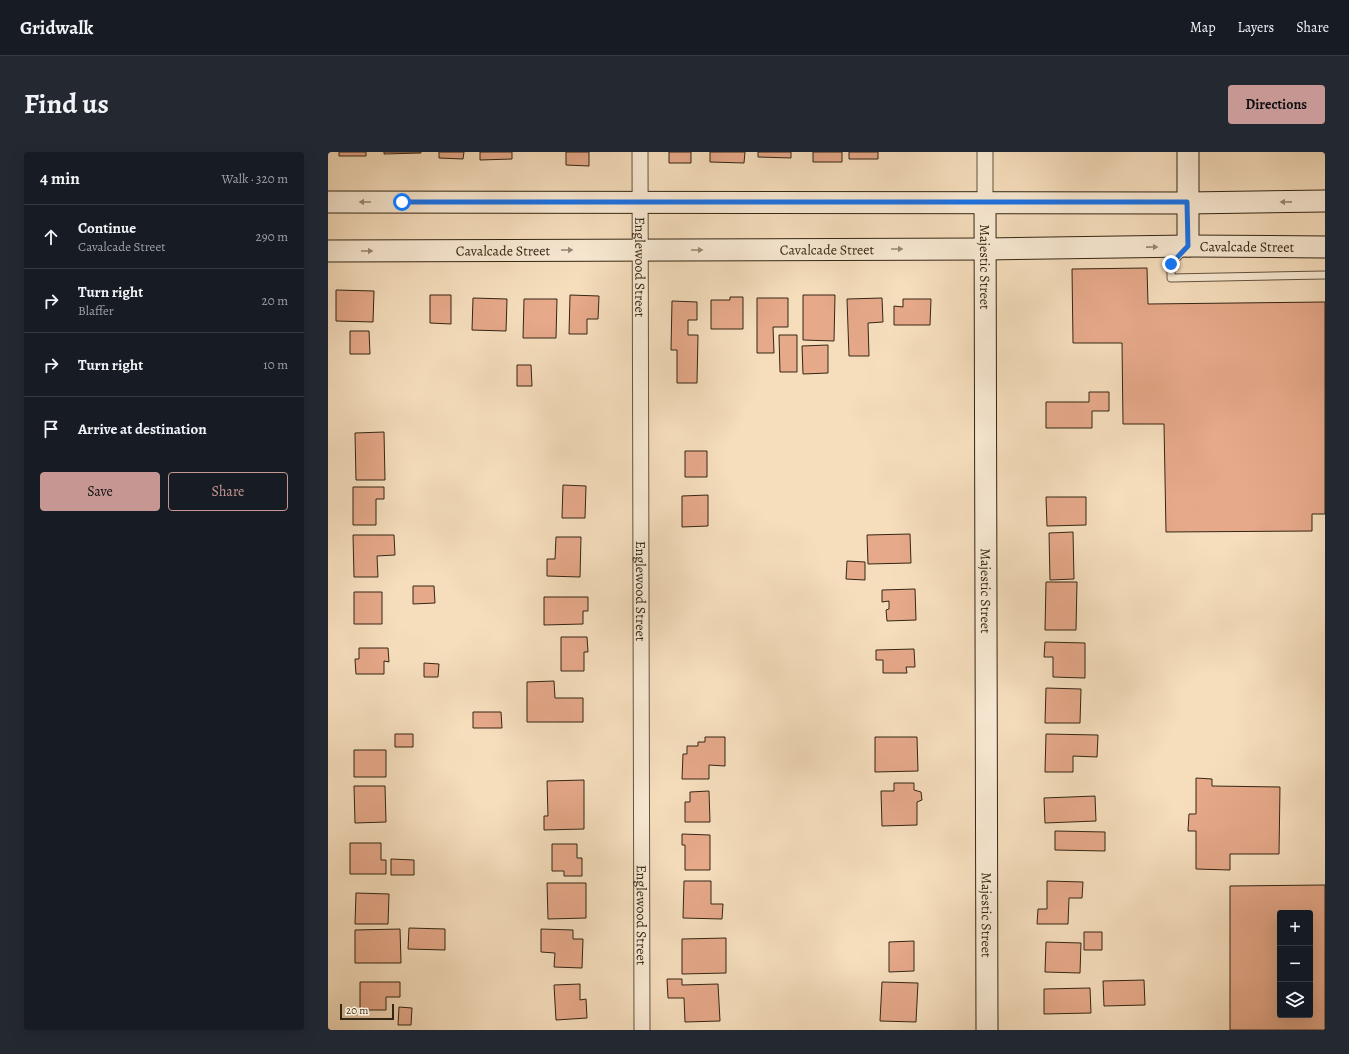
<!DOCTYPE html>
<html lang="en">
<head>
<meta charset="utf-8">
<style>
  body { margin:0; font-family:Alegreya,serif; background:#242831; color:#f1f3f6 }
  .controls { position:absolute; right:12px; bottom:12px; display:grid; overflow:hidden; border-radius:4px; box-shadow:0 4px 16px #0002 }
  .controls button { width:36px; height:36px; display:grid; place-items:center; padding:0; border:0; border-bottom:1px solid #363941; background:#171b24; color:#f1f3f6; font:20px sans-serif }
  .scale { position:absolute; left:12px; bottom:10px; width:54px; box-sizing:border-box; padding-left:4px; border:2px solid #342614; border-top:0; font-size:11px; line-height:14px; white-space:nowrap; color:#342614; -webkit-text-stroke:3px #f9ead4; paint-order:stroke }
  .stop { position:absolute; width:12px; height:12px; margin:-9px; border:3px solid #1a73e8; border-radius:50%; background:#fff }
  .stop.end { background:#1a73e8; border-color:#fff; box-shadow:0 1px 4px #0008 }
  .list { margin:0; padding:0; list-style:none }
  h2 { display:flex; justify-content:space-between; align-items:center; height:52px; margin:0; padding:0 16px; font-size:17px }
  h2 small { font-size:13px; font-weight:400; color:#9ea1a6 }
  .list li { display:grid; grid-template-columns:26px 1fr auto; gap:12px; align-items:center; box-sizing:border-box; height:64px; padding:0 16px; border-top:1px solid #363941 }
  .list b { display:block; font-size:15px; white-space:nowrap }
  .list p { margin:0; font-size:13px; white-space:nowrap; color:#9ea1a6 }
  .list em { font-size:13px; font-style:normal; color:#9ea1a6 }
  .actions { display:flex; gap:8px; padding:12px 16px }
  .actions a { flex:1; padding:9px 0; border:1px solid #c59692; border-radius:4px; text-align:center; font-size:14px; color:#c59692 }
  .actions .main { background:#c59692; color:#111 }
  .icon { flex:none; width:22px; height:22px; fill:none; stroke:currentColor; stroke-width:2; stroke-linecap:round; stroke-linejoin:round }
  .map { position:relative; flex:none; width:997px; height:878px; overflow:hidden; border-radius:4px }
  header { display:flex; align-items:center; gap:24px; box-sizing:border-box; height:56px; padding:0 20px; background:#171b24; border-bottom:1px solid #363941 }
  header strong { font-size:19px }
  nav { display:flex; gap:22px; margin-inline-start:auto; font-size:14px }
  .intro { display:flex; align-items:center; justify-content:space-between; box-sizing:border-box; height:96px; padding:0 24px }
  h1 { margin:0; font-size:28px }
  .button { padding:10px 18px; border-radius:4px; background:#c59692; color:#111; font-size:14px; font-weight:700 }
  main { display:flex; gap:24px; padding:0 24px }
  aside { flex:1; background:#171b24; border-radius:4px; box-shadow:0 4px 16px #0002 }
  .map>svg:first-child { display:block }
  .building { fill:#e6a98a; stroke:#342614; fill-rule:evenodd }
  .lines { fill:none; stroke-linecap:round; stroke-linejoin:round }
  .lane-casing { stroke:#64543e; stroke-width:9 }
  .street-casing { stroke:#64543e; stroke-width:17 }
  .secondary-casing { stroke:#342614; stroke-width:23 }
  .lane { stroke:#f9ead4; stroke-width:7 }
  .street { stroke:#f9ead4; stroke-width:15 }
  .secondary { stroke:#f9ead4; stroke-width:21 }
  .oneway { fill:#968874 }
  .route { stroke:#1a73e8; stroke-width:5 }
  .labels { text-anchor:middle; stroke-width:3.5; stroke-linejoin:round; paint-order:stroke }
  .street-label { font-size:14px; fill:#342614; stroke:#f9ead4 }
</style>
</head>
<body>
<header>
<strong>Gridwalk</strong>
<nav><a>Map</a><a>Layers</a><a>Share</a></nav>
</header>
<div class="intro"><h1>Find us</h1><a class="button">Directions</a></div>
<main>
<aside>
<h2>4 min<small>Walk · 320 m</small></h2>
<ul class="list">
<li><svg class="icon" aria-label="ahead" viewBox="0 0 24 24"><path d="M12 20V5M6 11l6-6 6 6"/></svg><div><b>Continue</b><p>Cavalcade Street</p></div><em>290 m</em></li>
<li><svg class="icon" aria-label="right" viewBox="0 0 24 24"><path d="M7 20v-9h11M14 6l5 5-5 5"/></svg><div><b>Turn right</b><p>Blaffer</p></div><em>20 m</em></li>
<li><svg class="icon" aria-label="right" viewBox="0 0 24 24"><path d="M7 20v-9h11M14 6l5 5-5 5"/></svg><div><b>Turn right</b></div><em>10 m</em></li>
<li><svg class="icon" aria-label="arrive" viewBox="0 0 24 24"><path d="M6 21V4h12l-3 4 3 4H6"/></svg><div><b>Arrive at destination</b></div></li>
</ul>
<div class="actions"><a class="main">Save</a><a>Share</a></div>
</aside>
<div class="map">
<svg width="997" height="878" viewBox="0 0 997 878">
  <rect width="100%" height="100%" fill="#f6debd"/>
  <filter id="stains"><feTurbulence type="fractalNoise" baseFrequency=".005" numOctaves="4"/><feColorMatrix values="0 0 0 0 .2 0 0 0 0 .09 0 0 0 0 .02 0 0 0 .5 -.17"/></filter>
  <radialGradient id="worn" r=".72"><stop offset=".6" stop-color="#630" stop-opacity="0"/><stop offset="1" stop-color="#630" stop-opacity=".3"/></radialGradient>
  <path class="building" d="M11,0H38V4H11Z
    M56,0H93V1L56,2Z
    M111,0H136L135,7L111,6Z
    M152,0H184V7L152,8Z
    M238,0H261V14L238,13Z
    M341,0H363V11H341Z
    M382,0H417L416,11L382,10Z
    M430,0H463V6L430,5Z
    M485,0H514V10H485Z
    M521,0H550V7H521Z
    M819,116L820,152L997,150V362H984V379L838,380L836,272H795L794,191H745L744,117Z
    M8,138L46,139L45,170L8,169Z
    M102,143H123V172L102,171Z
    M242,143L271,144L270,167H259V182H241Z
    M475,143H507L506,189L475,188Z
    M402,145H415V177H383V148H402Z
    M145,146L179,147L178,179L144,178Z
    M429,146H460V175H445L446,201H429Z
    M554,146L555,170L540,171L541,204H521L519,147Z
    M196,147H229L228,186H195Z
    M575,147H603L602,173H566V154L575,155Z
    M344,149L369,150V168H360V183H370L369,231H349V198H343Z
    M22,179H41L42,202H22Z
    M451,183H469V220H452Z
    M500,193V221L475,222L474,194Z
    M189,213H203L204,234H189Z
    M761,240H781V259H764V276H718V250H761Z
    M56,280L57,328H28L27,281Z
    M357,299H379V325H357Z
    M235,333L258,334L257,366H234Z
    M25,335H56V347H48V373H25Z
    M380,343V374L354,375V344Z
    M718,345H758V373L719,374Z
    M745,380L746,427L722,428L721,381Z
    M582,382L583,411L540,412L539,383Z
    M25,383H66L67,403L49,404L50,425H26Z
    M228,385H253L252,425L219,424V407H227Z
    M519,409L537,410V428L518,427Z
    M718,430H749L748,478H717Z
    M85,434H106L107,451L85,452Z
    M587,437L588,468L559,469L558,458L561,457V449L554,450V438Z
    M26,440H54V472H26Z
    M216,445H260V459H255V472L216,473Z
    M233,485H259L260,500H256V519H233Z
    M717,490L757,491V526L725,525V505H716Z
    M31,496H60L61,510L56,509V522H28L27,507H31Z
    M586,497L587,515H578L579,521H555V508H548V498Z
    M96,511L111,512L110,525H96Z
    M226,529L227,546H255V570H199V530Z
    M718,536L753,537L752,571H717Z
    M145,560H173L174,576H145Z
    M67,582H85V595H67Z
    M718,582L770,583L769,605L745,604V620H717Z
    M377,585H397V614L381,613V627H354L355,602H359V594H370V590H377Z
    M547,585H589L590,619L547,620Z
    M26,598H58V625H26Z
    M868,626L884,627V634L952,635L951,702H902V718L868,717V679H860L861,662H868Z
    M256,628V677L216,678V664H220L219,629Z
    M566,631H586V638L593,640L594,648L589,650V673L554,674L553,639H566Z
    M26,634H57L58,670L27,671Z
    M381,639L382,670H357V650H362V640Z
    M767,644L768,669L717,671L716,646Z
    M727,679L777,680V699L727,698Z
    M354,682L382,683V718H357V693H354Z
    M22,691H53V708H58V722H22Z
    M224,692H249V706H254V724H236V719H224Z
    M63,707L86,708V723H63Z
    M356,729H383V752H395L394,767L355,766Z
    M719,729L755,730L754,746H741L740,772H709L710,757H719Z
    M219,731H258V766L220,767Z
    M997,733V878H902V734ZM952,761H982V863H952Z
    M28,741L61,742L60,772H27Z
    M81,776L117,777V798L80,797Z
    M72,777L73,811H27V778Z
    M213,777L245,778V787H255L254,816L226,815L227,801L213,800Z
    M756,780H774V798H756Z
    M398,786V821L354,822V787Z
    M586,789V819L561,820V790Z
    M718,790L753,791L752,821L717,820Z
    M339,827H354V833L390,832L392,869L357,870L356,846H340Z
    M816,828L817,853L776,854L775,829Z
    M32,830H72V845H58V858H32Z
    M554,830L590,831L588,870L552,869Z
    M252,832V848L258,847L259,866L228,868L226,833Z
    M762,836L763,861L716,862V837Z
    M71,855L84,856L83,873H70Z"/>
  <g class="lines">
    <g class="lane-casing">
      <path id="lane" d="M856,98L843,112V126L997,123"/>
    </g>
    <g class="street-casing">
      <g id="street">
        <path id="s1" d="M312,0L314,878"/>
        <path d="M657,50V0"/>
      </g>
    </g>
    <g class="secondary-casing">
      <g id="secondary">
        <path d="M0,50L859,51L997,49"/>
        <path id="s2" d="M657,50L659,878"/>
        <path d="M860,94V0"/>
        <path id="s3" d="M0,99L657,97L860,94L997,95"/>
      </g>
    </g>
    <use href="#lane" class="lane"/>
    <use href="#street" class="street"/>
    <use href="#secondary" class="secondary"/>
  </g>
  <defs><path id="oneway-solid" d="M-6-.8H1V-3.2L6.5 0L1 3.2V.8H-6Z"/></defs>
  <g class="oneway">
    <use href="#oneway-solid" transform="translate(37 50) rotate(-180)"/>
    <use href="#oneway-solid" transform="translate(958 50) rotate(179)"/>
    <use href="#oneway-solid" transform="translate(824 95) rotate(-1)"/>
    <use href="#oneway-solid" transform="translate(569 97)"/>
    <use href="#oneway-solid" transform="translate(239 98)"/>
    <use href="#oneway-solid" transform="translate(369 98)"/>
    <use href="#oneway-solid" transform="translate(39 99)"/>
  </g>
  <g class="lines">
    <path class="route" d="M74,50H859L860,94L843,112"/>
  </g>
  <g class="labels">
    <g class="street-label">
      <text dy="5" stroke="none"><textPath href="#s3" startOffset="919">Cavalcade Street</textPath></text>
      <text dy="5" stroke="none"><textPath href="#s3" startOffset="499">Cavalcade Street</textPath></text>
      <text dy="5" stroke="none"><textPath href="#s3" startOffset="175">Cavalcade Street</textPath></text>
      <text dy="5" stroke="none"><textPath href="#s1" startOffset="115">Englewood Street</textPath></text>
      <text dy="5" stroke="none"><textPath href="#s2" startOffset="65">Majestic Street</textPath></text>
      <text dy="5" stroke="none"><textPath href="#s1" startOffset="439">Englewood Street</textPath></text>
      <text dy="5" stroke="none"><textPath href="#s2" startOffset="389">Majestic Street</textPath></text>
      <text dy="5" stroke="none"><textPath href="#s1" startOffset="763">Englewood Street</textPath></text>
      <text dy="5" stroke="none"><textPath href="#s2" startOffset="713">Majestic Street</textPath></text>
    </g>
  </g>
  <rect width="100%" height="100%" filter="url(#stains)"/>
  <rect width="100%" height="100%" fill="url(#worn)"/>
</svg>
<div class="controls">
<button>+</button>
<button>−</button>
<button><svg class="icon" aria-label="layers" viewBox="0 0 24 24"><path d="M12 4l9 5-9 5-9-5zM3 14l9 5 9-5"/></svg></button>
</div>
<div class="scale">20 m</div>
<div class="stop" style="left:74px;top:50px"></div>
<div class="stop end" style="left:843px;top:112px"></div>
</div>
</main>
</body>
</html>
